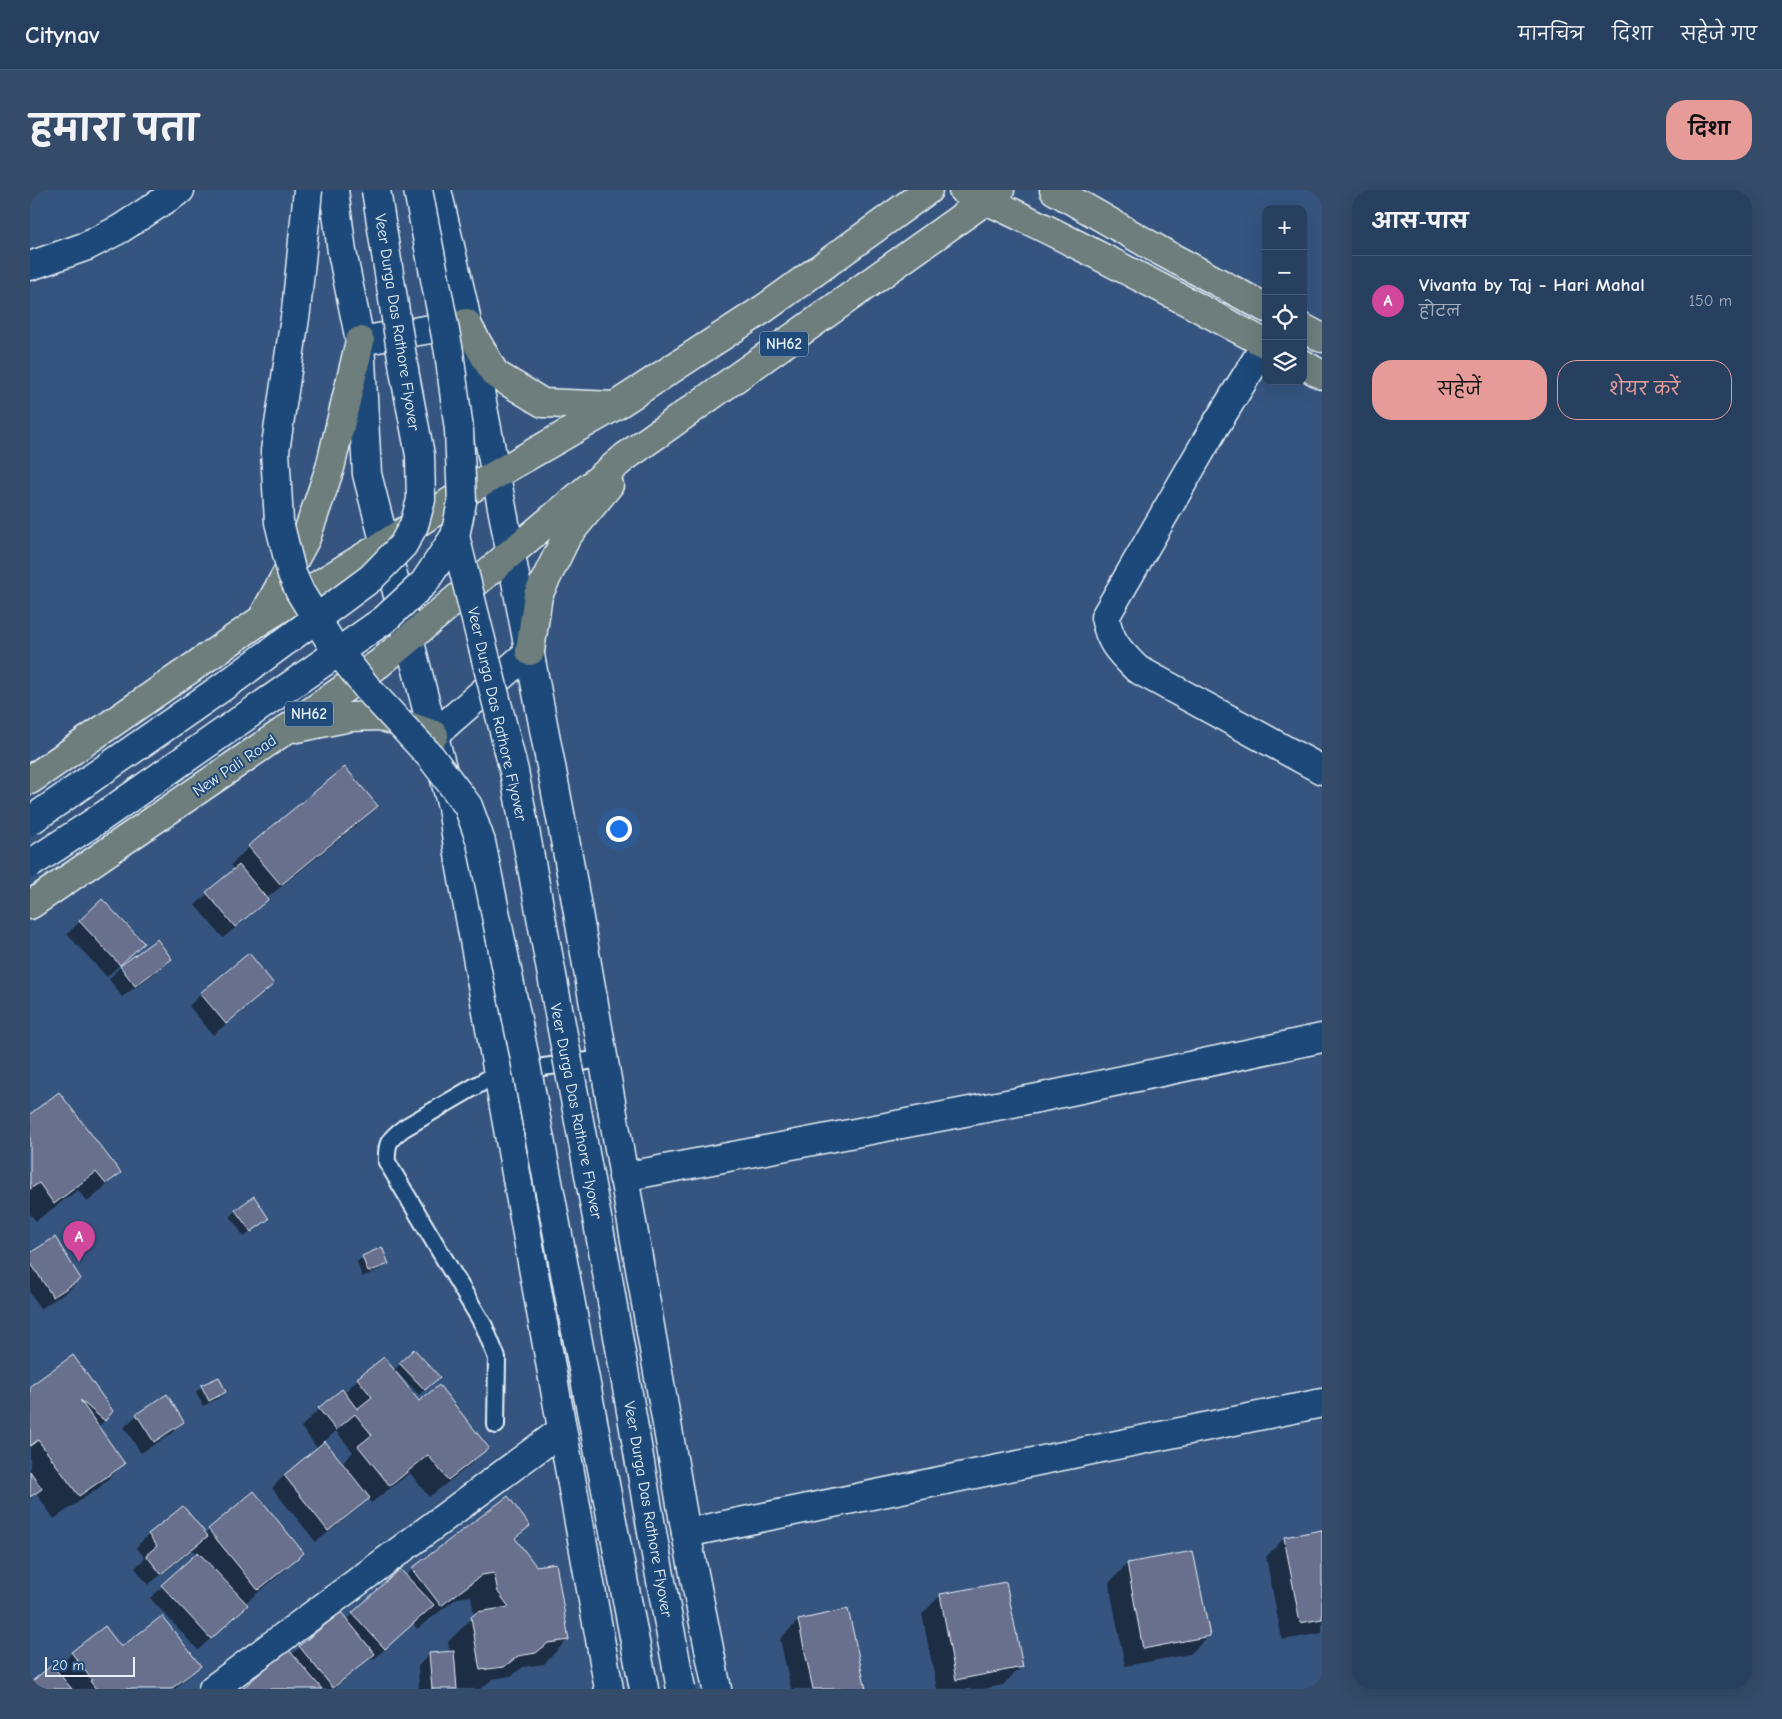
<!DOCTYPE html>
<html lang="hi">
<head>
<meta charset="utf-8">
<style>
  body { margin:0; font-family:"Comic Neue","Playpen Sans Deva",sans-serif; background:#344b69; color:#f1f3f6 }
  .controls { position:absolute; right:15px; top:15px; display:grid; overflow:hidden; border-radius:10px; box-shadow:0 5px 20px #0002 }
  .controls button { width:45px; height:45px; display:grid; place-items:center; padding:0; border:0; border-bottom:1px solid #445975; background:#284060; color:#f1f3f6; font:25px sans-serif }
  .scale { position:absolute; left:15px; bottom:12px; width:90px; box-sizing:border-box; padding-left:5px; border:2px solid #e8f1f8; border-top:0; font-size:14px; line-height:18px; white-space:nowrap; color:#e8f1f8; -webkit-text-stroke:4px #1f4a7a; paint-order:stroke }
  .you { position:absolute; left:588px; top:638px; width:18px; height:18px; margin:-12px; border:4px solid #fff; border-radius:50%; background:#1a73e8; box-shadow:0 0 0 8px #1a73e833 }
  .badge { display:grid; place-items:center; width:32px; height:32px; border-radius:50%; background:#e69b98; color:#fff; font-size:16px; font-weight:700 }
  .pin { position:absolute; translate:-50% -41px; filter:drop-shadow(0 1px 2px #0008) }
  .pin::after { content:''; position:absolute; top:26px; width:18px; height:15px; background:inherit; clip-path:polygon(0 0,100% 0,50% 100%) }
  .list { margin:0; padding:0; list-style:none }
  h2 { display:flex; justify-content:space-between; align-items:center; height:65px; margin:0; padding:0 20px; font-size:21px }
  h2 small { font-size:16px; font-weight:400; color:#a5afbd }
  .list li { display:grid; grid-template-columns:32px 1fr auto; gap:15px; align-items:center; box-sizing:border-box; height:90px; padding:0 20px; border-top:1px solid #445975 }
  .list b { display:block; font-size:19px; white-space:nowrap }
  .list p { margin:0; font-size:16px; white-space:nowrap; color:#a5afbd }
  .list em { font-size:16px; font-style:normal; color:#a5afbd }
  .actions { display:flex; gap:10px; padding:15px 20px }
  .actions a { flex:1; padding:11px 0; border:1px solid #e69b98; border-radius:20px; text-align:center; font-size:18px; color:#e69b98 }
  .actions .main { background:#e69b98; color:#111 }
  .icon { flex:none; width:28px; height:28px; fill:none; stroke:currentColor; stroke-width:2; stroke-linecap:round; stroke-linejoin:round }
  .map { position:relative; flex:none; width:1292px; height:1499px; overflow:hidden; border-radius:20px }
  header { display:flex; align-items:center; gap:30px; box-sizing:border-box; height:70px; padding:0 25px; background:#284060; border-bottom:1px solid #445975 }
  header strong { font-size:24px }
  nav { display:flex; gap:28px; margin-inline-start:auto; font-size:18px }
  .intro { display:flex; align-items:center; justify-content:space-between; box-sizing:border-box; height:120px; padding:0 30px }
  h1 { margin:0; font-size:35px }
  .button { padding:12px 22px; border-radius:20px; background:#e69b98; color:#111; font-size:18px; font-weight:700 }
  main { display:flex; gap:30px; padding:0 30px }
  aside { flex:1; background:#284060; border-radius:20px; box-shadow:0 5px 20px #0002 }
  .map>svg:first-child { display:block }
  .shadow { fill:#0007; fill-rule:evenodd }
  .building { fill:#69708e; stroke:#e8f1f8 }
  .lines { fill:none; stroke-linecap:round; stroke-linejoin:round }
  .service-casing { stroke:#e8f1f8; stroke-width:20 }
  .minor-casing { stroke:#e8f1f8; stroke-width:31 }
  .tertiary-casing { stroke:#e8f1f8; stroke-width:31 }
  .secondary-casing { stroke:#e8f1f8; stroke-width:31 }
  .trunk-casing { stroke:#e8f1f8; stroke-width:31 }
  .service { stroke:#1f4a7a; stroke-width:16 }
  .minor { stroke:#1f4a7a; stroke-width:28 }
  .tertiary { stroke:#1f4a7a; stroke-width:28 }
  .secondary { stroke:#1f4a7a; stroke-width:28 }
  .trunk { stroke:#6d7e7c; stroke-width:28 }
  .secondary-bridge-casing { stroke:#e8f1f8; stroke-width:31; stroke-linecap:butt }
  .secondary-bridge { stroke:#1f4a7a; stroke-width:28 }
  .labels { text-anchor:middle; stroke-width:4; stroke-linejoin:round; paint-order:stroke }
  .shield { fill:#1f4a7a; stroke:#acbfd2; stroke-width:1 }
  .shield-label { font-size:15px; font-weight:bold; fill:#e8f1f8 }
  .street-label { font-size:16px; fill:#e8f1f8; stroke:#1f4a7a }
</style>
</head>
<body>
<header>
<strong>Citynav</strong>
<nav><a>मानचित्र</a><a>दिशा</a><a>सहेजे गए</a></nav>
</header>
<div class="intro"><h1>हमारा पता</h1><a class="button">दिशा</a></div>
<main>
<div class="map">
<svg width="1292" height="1499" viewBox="0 0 1292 1499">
  <rect width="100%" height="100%" fill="#355580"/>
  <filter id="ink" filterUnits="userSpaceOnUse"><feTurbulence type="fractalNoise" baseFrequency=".02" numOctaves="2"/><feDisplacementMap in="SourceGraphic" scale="10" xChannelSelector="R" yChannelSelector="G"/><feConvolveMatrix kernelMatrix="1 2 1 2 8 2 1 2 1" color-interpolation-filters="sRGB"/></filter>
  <g filter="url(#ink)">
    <path class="shadow" d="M346,616L328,634L236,709L224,722L193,748L165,715L205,680L201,675L219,657Z
      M72,711L100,765L77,787L37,744Z
      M126,751L140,769L128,781L92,807L79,789L89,778Z
      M242,794L230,806L183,845L159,816L171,804Z
      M0,926L89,983L71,1001L57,1012L48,1000L6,1031L0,1024Z
      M205,1021L238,1028L214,1047L200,1026Z
      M0,1064L50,1089L38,1101L10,1119L0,1103Z
      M333,1067L357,1073L351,1079L332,1087L327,1072Z
      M384,1161L408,1187L389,1205L367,1182L365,1184L388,1213L457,1258L439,1276L399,1307L380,1283L341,1313L338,1309L326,1320L286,1352L242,1298L254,1286L288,1259L271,1237L289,1219L313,1204L328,1189L353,1169L363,1181ZM306,1241L323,1262L311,1274L294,1252Z
      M43,1167L75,1230L68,1237L93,1274L70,1297L24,1329L6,1303L0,1309V1197Z
      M172,1196L195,1202L189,1208L173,1216L166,1202Z
      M136,1206L153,1232L141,1244L111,1263L94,1237L107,1225Z
      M153,1317L175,1344L179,1340L272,1363L254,1381L214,1414L204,1427L168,1460L120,1408L167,1365L163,1360L118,1395L105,1378L115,1368L106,1357L118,1345Z
      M499,1336L485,1350L537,1450L514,1474L493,1477L481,1486L463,1489L450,1499H389L388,1476L400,1464L420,1463L418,1452L444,1426L441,1406L427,1408L387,1439L383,1433L343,1470L340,1468L304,1499H214L261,1465L270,1457L316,1431L323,1424L376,1386L383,1379Z
      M1292,1341V1443L1252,1450L1236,1367L1254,1348Z
      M1097,1374L1179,1446L1160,1464L1095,1476L1079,1393Z
      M910,1406L991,1477L973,1495L953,1499H907L892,1424Z
      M768,1431L834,1499H761L750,1449Z
      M74,1438L91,1459L170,1476L145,1499H0V1495L25,1480L42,1463Z"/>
    <path class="building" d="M315,577L348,616L251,695L218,656Z
      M209,675L238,710L205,737L176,702Z
      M72,709L114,753L90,775L49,731Z
      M127,749L142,769L105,796L90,776Z
      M219,763L244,794L196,834L170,803Z
      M29,902L91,983L76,994L66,982L24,1014L9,993L0,999V924Z
      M224,1006L239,1029L221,1042L205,1020Z
      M25,1047L51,1089L23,1107L0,1072V1063Z
      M352,1057L359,1074L338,1082L332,1066Z
      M384,1159L410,1187L395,1200L369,1173Z
      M43,1165L83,1221L75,1231L50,1210L95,1274L49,1306L8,1250L0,1256V1196Z
      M354,1167L389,1211L409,1195L459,1258L418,1290L398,1265L360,1296L328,1256L342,1245L325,1224L306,1240L288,1218L312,1199L327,1219L342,1207L327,1188Z
      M189,1187L196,1202L179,1211L171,1195Z
      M137,1204L154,1232L124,1252L106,1224Z
      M295,1251L340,1308L298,1341L254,1285Z
      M0,1281L12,1299L0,1307Z
      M224,1301L274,1363L228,1400L178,1339Z
      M478,1306L500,1336L485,1348L506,1376L526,1373L539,1450L518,1453L506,1463L488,1466L474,1477L450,1480L441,1427L447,1422L479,1417L468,1402L464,1383L452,1385L411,1416L382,1378Z
      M153,1316L178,1346L131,1384L116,1365L127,1356L118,1344Z
      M1292,1340V1429L1270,1433L1254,1347Z
      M1163,1361L1180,1446L1113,1459L1097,1373Z
      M168,1362L218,1415L181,1449L131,1395Z
      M370,1379L404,1415L355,1459L322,1423Z
      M976,1392L993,1477L926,1490L910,1404Z
      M818,1419L836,1499H783L768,1430Z
      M311,1422L345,1464L303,1498L269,1456Z
      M132,1426L171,1476L141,1499H66L60,1491L62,1490L41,1462L75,1436L91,1457Z
      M258,1459L292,1499H212Z
      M424,1461L427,1499H402L399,1463Z
      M22,1475L42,1499H0V1493Z"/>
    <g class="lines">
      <g class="service-casing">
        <path id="service" d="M466,1235L467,1168L454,1136L357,972C356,953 359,949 374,938L468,883L573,869"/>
      </g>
      <g class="minor-casing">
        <path id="minor" d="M0,76L57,56L90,39L150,0
          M1236,154L1184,238L1075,427C1080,453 1089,461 1107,479L1292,580
          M593,987L1008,908L1292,848
          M656,1343L1292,1213
          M183,1499L531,1241"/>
      </g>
      <g class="tertiary-casing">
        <path id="tertiary" d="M304,0L312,62L330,151L337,284L422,617L431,678L579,1499
          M407,0L434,117L539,671L656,1343L687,1499
          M330,151L436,133
          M404,545L500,461"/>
      </g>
      <g class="secondary-casing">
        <path id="secondary" d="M558,1205L614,1499"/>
      </g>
      <g class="trunk-casing">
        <path id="trunk" d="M933,0C982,21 1029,45 1077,70C1130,97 1183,125 1236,154
          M1024,0L1132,62L1236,118
          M436,133L465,184L513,213L585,216
          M1273,138L1292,148
          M1273,174L1292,185
          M232,429L276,348L300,278L330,151
          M500,461L508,405L537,346L579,295
          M267,538L320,527L350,526L404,545
          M0,590L231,430L355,354L437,301L585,216L735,118L898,0
          M0,715L257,539L350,473L595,267L970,0"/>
      </g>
      <use href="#service" class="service"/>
      <use href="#minor" class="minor"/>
      <use href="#tertiary" class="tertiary"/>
      <use href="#secondary" class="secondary"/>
      <use href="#trunk" class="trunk"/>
      <g class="secondary-bridge-casing">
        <path id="secondary-bridge" d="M278,0L266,121L245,261L249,332L262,384L270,402L300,451L338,499L401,567L438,616L451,652L494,864L558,1205
          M425,346L484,581L575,1071L623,1348L651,1499
          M0,631L207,487L341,388L373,355L384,335L391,310L390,265L375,186L346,0
          M0,674L69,629L354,430L394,393L425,346L432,312L429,240L419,162L388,0"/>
      </g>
      <use href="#secondary-bridge" class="secondary-bridge"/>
    </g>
  </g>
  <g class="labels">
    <g class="shield">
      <rect x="730" y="141.5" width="48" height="25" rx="4"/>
      <rect x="255" y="511.5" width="48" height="25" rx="4"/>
    </g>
    <g class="shield-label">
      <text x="754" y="159">NH62</text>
      <text x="279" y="529">NH62</text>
    </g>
    <g class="street-label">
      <text transform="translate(368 132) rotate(81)" y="6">Veer Durga Das Rathore Flyover</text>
      <text transform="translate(468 524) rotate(77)" y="6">Veer Durga Das Rathore Flyover</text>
      <text transform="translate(204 575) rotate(-34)" y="6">New Pali Road</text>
      <text transform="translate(547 921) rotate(79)" y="6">Veer Durga Das Rathore Flyover</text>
      <text transform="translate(619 1319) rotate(80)" y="6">Veer Durga Das Rathore Flyover</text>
    </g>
  </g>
</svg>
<div class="controls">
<button>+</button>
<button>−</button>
<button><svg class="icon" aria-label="locate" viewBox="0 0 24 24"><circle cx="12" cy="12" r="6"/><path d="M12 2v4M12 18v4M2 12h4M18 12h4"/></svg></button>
<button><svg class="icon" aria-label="layers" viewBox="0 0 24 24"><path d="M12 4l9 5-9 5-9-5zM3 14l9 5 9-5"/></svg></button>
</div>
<div class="scale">20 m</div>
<div class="you"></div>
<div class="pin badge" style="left:49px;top:1072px;background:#d1479c">A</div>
</div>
<aside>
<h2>आस-पास<small></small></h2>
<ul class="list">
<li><span class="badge" style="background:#d1479c">A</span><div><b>Vivanta by Taj - Hari Mahal</b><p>होटल</p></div><em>150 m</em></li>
</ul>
<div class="actions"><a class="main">सहेजें</a><a>शेयर करें</a></div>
</aside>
</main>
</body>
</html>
